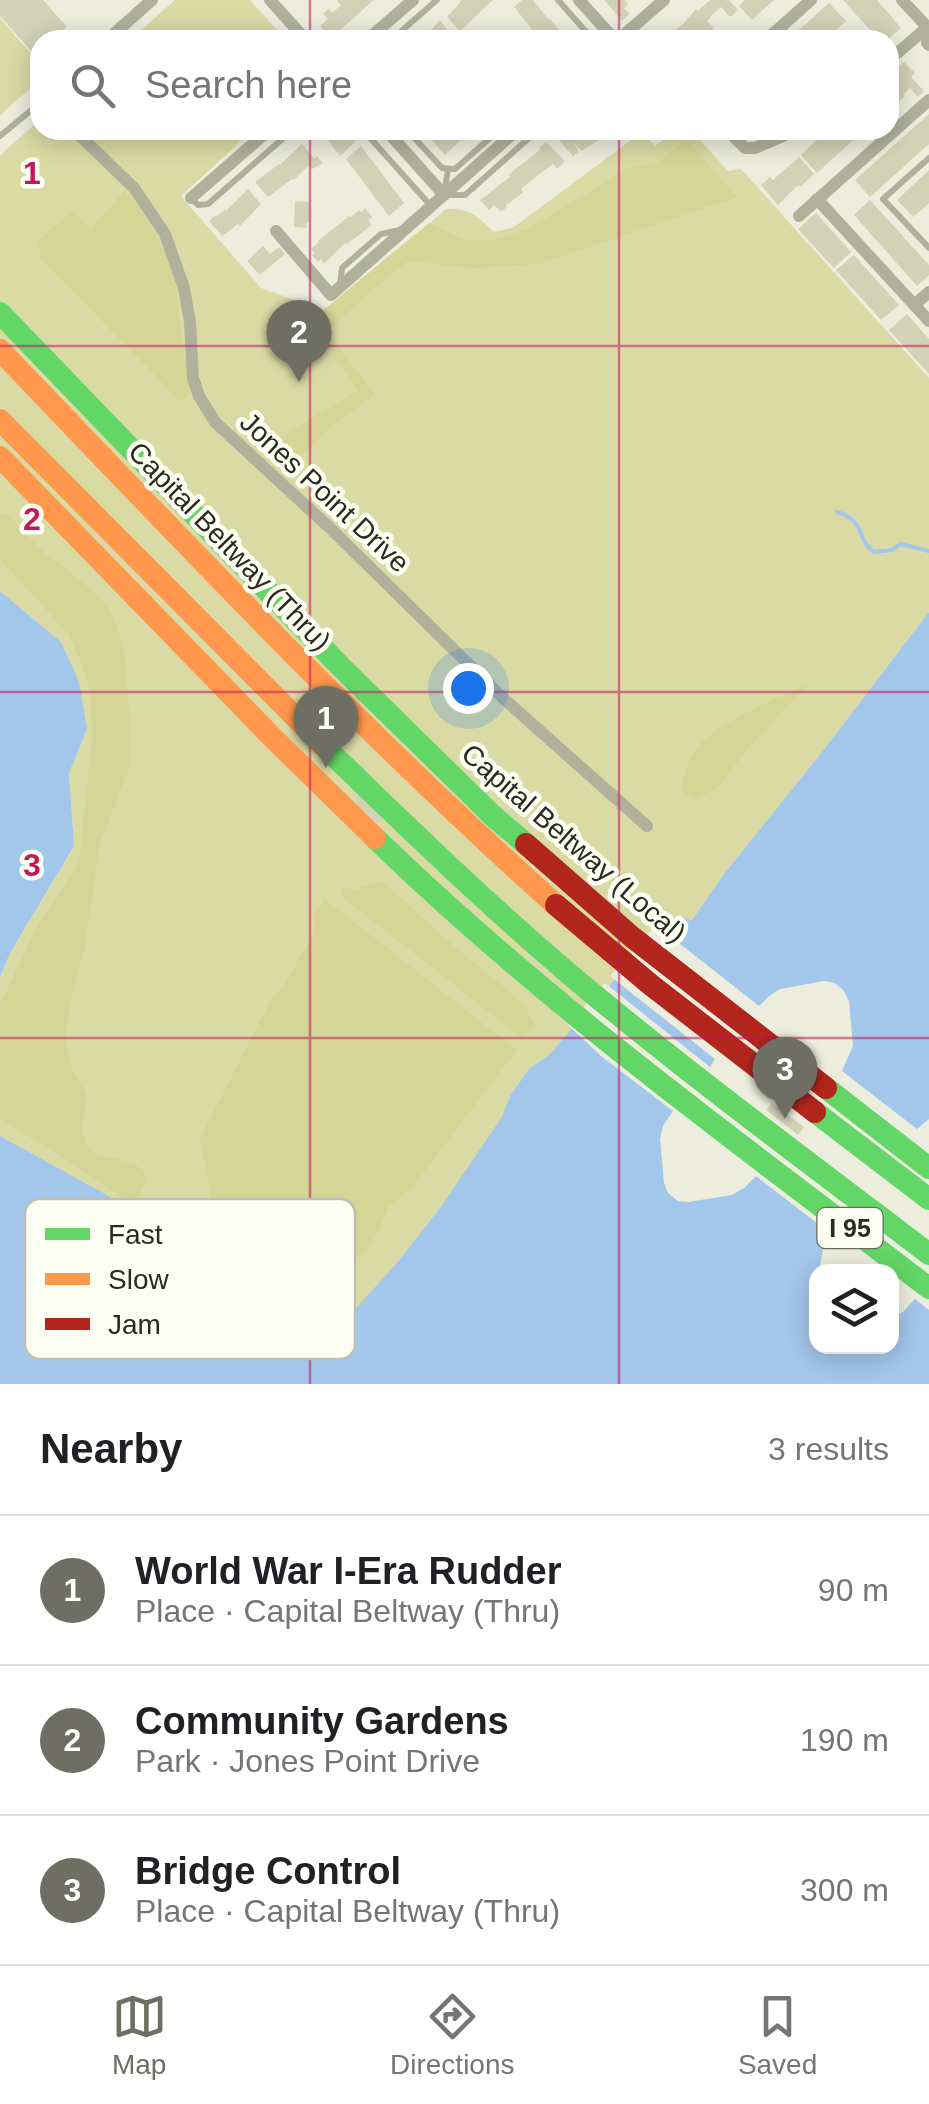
<!DOCTYPE html>
<html lang="en">
<head>
<meta charset="utf-8">
<style>
  body { margin:0; font-family:Arial,sans-serif; background:#f2f2f2; color:#202124 }
  .controls { position:absolute; right:30px; bottom:30px; display:grid; overflow:hidden; border-radius:20px; box-shadow:0 5px 25px #0003 }
  .controls button { width:90px; height:90px; display:grid; place-items:center; padding:0; border:0; border-bottom:2px solid #e0e0e0; background:#fff; color:#202124; font:50px sans-serif }
  .you { position:absolute; left:468px; top:688px; width:35px; height:35px; margin:-25px; border:8px solid #fff; border-radius:50%; background:#1a73e8; box-shadow:0 0 0 15px #1a73e833 }
  .badge { display:grid; place-items:center; width:65px; height:65px; border-radius:50%; background:#6e6f62; color:#fff; font-size:32px; font-weight:700 }
  .pin { position:absolute; translate:-50% -82px; filter:drop-shadow(0 2px 5px #0008) }
  .pin::after { content:''; position:absolute; top:52px; width:35px; height:30px; background:inherit; clip-path:polygon(0 0,100% 0,50% 100%) }
  .list { margin:0; padding:0; list-style:none }
  h2 { display:flex; justify-content:space-between; align-items:center; height:130px; margin:0; padding:0 40px; font-size:42px }
  h2 small { font-size:32px; font-weight:400; color:#757577 }
  .list li { display:grid; grid-template-columns:65px 1fr auto; gap:30px; align-items:center; box-sizing:border-box; height:150px; padding:0 40px; border-top:2px solid #e0e0e0 }
  .list b { display:block; font-size:38px; white-space:nowrap }
  .list p { margin:0; font-size:32px; white-space:nowrap; color:#757577 }
  .list em { font-size:32px; font-style:normal; color:#757577 }
  .icon { flex:none; width:55px; height:55px; fill:none; stroke:currentColor; stroke-width:2; stroke-linecap:round; stroke-linejoin:round }
  .map { position:relative; flex:none; width:929px; height:1384px; overflow:hidden }
  .search { position:absolute; background:#fff; box-shadow:0 5px 25px #0003; left:30px; right:30px; top:30px; height:110px; display:flex; align-items:center; gap:25px; box-sizing:border-box; padding:0 35px; border-radius:30px; color:#757577; font-size:38px }
  .sheet { height:580px; background:#fff }
  nav { display:flex; justify-content:space-around; align-items:center; box-sizing:border-box; height:140px; border-top:2px solid #e0e0e0; background:#fff; font-size:28px; color:#757577 }
  nav a { display:grid; justify-items:center; gap:5px }
  nav .on { color:#6e6f62 }
  .map>svg:first-child { display:block }
  .green { fill:#dadaa5 }
  .forest { fill:#d5d596 }
  .water { fill:#a3c6eb; fill-rule:evenodd }
  .pier { fill:#eceddc }
  .lines { fill:none; stroke-linecap:round; stroke-linejoin:round }
  .stream { stroke:#a3c6eb; stroke-width:4 }
  .building { fill:#d2d2b7 }
  .lane { stroke:#b0b19b; stroke-width:6 }
  .street { stroke:#b0b19b; stroke-width:12 }
  .fast { stroke:#63d668; stroke-width:22 }
  .slow { stroke:#ff974d; stroke-width:22 }
  .jam { stroke:#b3261e; stroke-width:22 }
  .grid { fill:none; stroke:#c2185b; stroke-width:2.5; stroke-opacity:0.55 }
  .labels { text-anchor:middle; stroke-width:9; stroke-linejoin:round; paint-order:stroke }
  .shield { fill:#fefff3; stroke:#6a6b5f; stroke-width:2.5 }
  .shield-label { font-size:25px; font-weight:bold; fill:#2a2b20 }
  .street-label { font-size:28px; fill:#2a2b20; stroke:#fefff3 }
  .key { fill:#fefff3; stroke:#bebfb4; stroke-width:2.5 }
  .key-label { font-size:28px; fill:#2a2b20 }
  .grid-label { font-size:32px; text-anchor:middle; font-weight:bold; fill:#c2185b; stroke:#fefff3; stroke-width:9; stroke-linejoin:round; paint-order:stroke }
</style>
</head>
<body>
<div class="map">
<svg width="929" height="1384" viewBox="0 0 929 1384">
  <rect width="100%" height="100%" fill="#eceddc"/>
  <path class="green" d="M175,0H250L286,40H130Z
    M0,18L40,64V80L0,115Z
    M40,120V130H253L181,196L261,288L328,312L446,209C471,208 477,216 494,232L514,227L642,132L655,146L675,130H691L728,171L741,169L929,378V612L822,752L724,874L692,920L670,916L549,1055L530,1068L511,1094L503,1117L440,1208L396,1264L350,1316L336,1322L320,1318L214,1254L199,1249L128,1213L124,1205L0,1136V977L10,953L74,846L69,773L87,729L61,642L0,591V155Z"/>
  <path class="forest" d="M686,139L737,197L539,264L472,268L408,261L371,291L327,332L375,394L326,431L291,466L260,448L358,391L309,322L429,223L462,239L489,241L526,230L627,169L659,162Z
    M124,191L136,203L160,242L176,281L180,326L191,391L181,402L40,258L39,241L72,210L91,229Z
    M0,514L8,515L50,558L60,563L106,603L116,623L125,655L130,727L129,768L100,844L85,947L69,1008L66,1041L73,1071L87,1095L82,1126L85,1142L95,1154L133,1163L144,1171L146,1183L138,1197L125,1198L115,1192L0,1118V1004L36,929L79,862L92,736L91,699L84,670L69,635L0,559Z
    M809,684L751,745L718,787L696,799L680,791C684,780 686,764 693,753C710,724 778,698 809,684Z
    M378,882H383L462,953L523,1003L536,1026L523,1037L513,1031L341,896V887L355,890Z
    M325,899L517,1050L411,1189L389,1207L376,1235L365,1253L351,1262L336,1266H313L276,1250L225,1220L213,1208L200,1138L272,998L284,984L315,932L314,913Z"/>
  <path class="water" d="M0,591L61,642L79,682L87,729L69,773L74,846L10,953L0,977Z
    M929,612V1384H0V1136L125,1205L128,1214L199,1249L214,1254L320,1318L336,1322L349,1316L396,1264L440,1208L502,1117L511,1094L530,1068L549,1055L670,916L692,920L724,874L822,752ZM816,1272H892V1346H816Z"/>
  <path class="pier" d="M656,925L759,1006L769,996L780,989L824,981L835,983L844,991L849,1001L853,1046L842,1071L917,1129L929,1119V1310L915,1299L903,1312L892,1318V1272L819,1271L823,1249L831,1234L756,1176L744,1188L732,1195L688,1202L678,1201L668,1193L664,1183L660,1139L663,1126L673,1111L601,1056L568,1025L605,983L710,1067L715,1059L610,976Z"/>
  <g class="lines">
    <path class="stream" d="M837,512C867,521 856,540 874,552L892,550L901,544L929,551"/>
  </g>
  <path class="building" d="M0,0H43L67,27L56,37L58,40H40V55L37,58L0,16Z
    M337,0H374L331,38L320,26L328,19L323,14L329,9L332,13L341,5Z
    M462,0H493L460,31L447,17Z
    M522,0H533L549,20L550,19L568,40L539,38L514,7Z
    M604,0H624L628,4L624,8L630,14L622,21Z
    M710,0H729L738,10L730,17L721,7L713,14L707,21L714,28L706,35L710,40H697L691,33L683,40H670L666,36L683,24L696,9L698,11Z
    M745,0H774L752,20L739,6Z
    M843,0H877L901,28L887,40H879Z
    M829,3L846,21L825,40H795L792,36Z
    M440,20L452,36L448,40H422Z
    M904,62L915,73L911,77L924,91L918,97L910,88L903,95L905,97L889,108V76Z
    M929,114V144L870,197L855,180Z
    M320,130H347L355,142L340,156Z
    M439,130L441,131L471,130L445,155L430,138Z
    M560,130H590L599,140L582,151L572,142L579,151L573,156L554,135Z
    M832,130H860L862,132L817,173L801,155L821,136L823,138Z
    M546,142L565,161L557,169L553,164L537,176L521,189L523,192L516,198L508,204L506,202L507,207L502,211H500L494,205L489,210L480,200L510,177L508,175L540,150L539,148Z
    M302,144L314,158L317,156L323,163L312,169L309,165L294,180L292,179L268,197L255,182L279,164L280,165Z
    M361,146L404,203L389,216L346,159Z
    M799,157L814,174L800,187L799,185L796,187L778,205L761,185L770,177L773,180Z
    M929,170V203L913,217L897,200Z
    M248,189L261,204L240,226L238,224L222,236L209,221L216,215L217,216L225,210L226,211Z
    M870,200L929,265V275L917,286L854,215Z
    M295,201L309,202V222H307L306,228L294,227Z
    M365,208L372,217L368,220L372,225L347,244L346,242L324,264L321,259L318,262L312,255L315,253L311,249L319,242L318,241L349,216L351,217L359,210L361,212Z
    M816,213L851,252L834,268L798,229Z
    M263,246L270,254L279,247L285,254L260,275L247,261Z
    M854,255L899,305L881,320L836,270Z
    M907,314L929,339V374L889,330Z
    M364,764L383,820L365,826L346,770Z
    M772,1103L804,1127L798,1135L766,1110Z"/>
  <g class="lines">
    <path class="lane" d="M558,0L589,35V40
      M391,40L437,0
      M363,130L431,206
      M407,130L442,168L455,169L499,130
      M870,130L881,142
      M0,136L40,103
      M929,158L883,199L929,248
      M448,169L444,195H465L538,130
      M192,199L198,205L208,204L288,134L289,130
      M340,284L342,268L381,234L400,230"/>
    <path class="street" d="M270,0L306,40
      M579,0L615,40
      M902,0L927,27
      M929,27L927,43L929,45
      M107,40L152,0
      M367,40L413,0
      M618,40L664,0
      M766,40L811,0
      M889,60L929,26
      M74,130L134,188L165,234L184,288L190,322L193,378L199,396L215,422L331,529L504,699L647,826
      M386,130L444,195
      M727,130L745,148H755L797,130
      M191,198L269,130
      M817,199L929,321
      M799,216L929,100
      M276,231L331,295L517,130
      M914,305L929,292"/>
    <path class="fast" d="M0,313L340,666L493,816L526,844
      M325,747C408,828 492,909 581,984C694,1078 812,1165 929,1254
      M375,838C546,1004 740,1144 929,1288
      M826,1088L929,1168
      M815,1112L929,1199"/>
    <path class="slow" d="M0,350C181,539 360,730 556,905
      M0,420L325,747
      M0,457L270,735L375,838"/>
    <path class="jam" d="M526,844L632,937L826,1088
      M556,905L651,985L815,1112"/>
  </g>
  <path class="grid" d="M310,0V40M619,0V40M310,130V1384M619,130V1384M0,346H929M0,692H929M0,1038H929"/>
  <g class="labels">
    <rect class="shield" x="817.5" y="1208" width="65" height="40" rx="8"/>
    <g class="shield-label">
      <text x="850" y="1237">I 95</text>
    </g>
    <g class="street-label">
      <text transform="translate(325 492) rotate(43)" y="10">Jones Point Drive</text>
      <text transform="translate(230 546) rotate(46)" y="10">Capital Beltway (Thru)</text>
      <text transform="translate(574 843) rotate(41)" y="10">Capital Beltway (Local)</text>
    </g>
  </g>
  <rect x="25" y="1199" width="330" height="160" rx="15" class="key"/>
  <rect x="45" y="1228" width="45" height="12" fill="#63d668"/>
  <rect x="45" y="1273" width="45" height="12" fill="#ff974d"/>
  <rect x="45" y="1318" width="45" height="12" fill="#b3261e"/>
  <g class="key-label">
    <text x="108" y="1244">Fast</text>
    <text x="108" y="1289">Slow</text>
    <text x="108" y="1334">Jam</text>
  </g>
  <g class="grid-label">
    <text x="32" y="184">1</text>
    <text x="32" y="530">2</text>
    <text x="32" y="876">3</text>
  </g>
</svg>
<div class="controls">
<button><svg class="icon" aria-label="layers" viewBox="0 0 24 24"><path d="M12 4l9 5-9 5-9-5zM3 14l9 5 9-5"/></svg></button>
</div>
<div class="you"></div>
<div class="pin badge" style="left:326px;top:768px">1</div>
<div class="pin badge" style="left:299px;top:382px">2</div>
<div class="pin badge" style="left:785px;top:1119px">3</div>
<div class="search"><svg class="icon" aria-label="search" viewBox="0 0 24 24"><circle cx="10" cy="10" r="6"/><path d="M15 15l6 6"/></svg>Search here</div>
</div>
<section class="sheet">
<h2>Nearby<small>3 results</small></h2>
<ul class="list">
<li><span class="badge">1</span><div><b>World War I-Era Rudder</b><p>Place · Capital Beltway (Thru)</p></div><em>90 m</em></li>
<li><span class="badge">2</span><div><b>Community Gardens</b><p>Park · Jones Point Drive</p></div><em>190 m</em></li>
<li><span class="badge">3</span><div><b>Bridge Control</b><p>Place · Capital Beltway (Thru)</p></div><em>300 m</em></li>
</ul>
</section>
<nav>
<a class="on"><svg class="icon" aria-label="map" viewBox="0 0 24 24"><path d="M3 6l6-2 6 2 6-2v14l-6 2-6-2-6 2zM9 4v14M15 6v14"/></svg>Map</a>
<a><svg class="icon" aria-label="directions" viewBox="0 0 24 24"><path d="M12 3l9 9-9 9-9-9zM9 14v-3h6M13 9l2 2-2 2"/></svg>Directions</a>
<a><svg class="icon" aria-label="saved" viewBox="0 0 24 24"><path d="M7 4h10v16l-5-4-5 4z"/></svg>Saved</a>
</nav>
</body>
</html>
